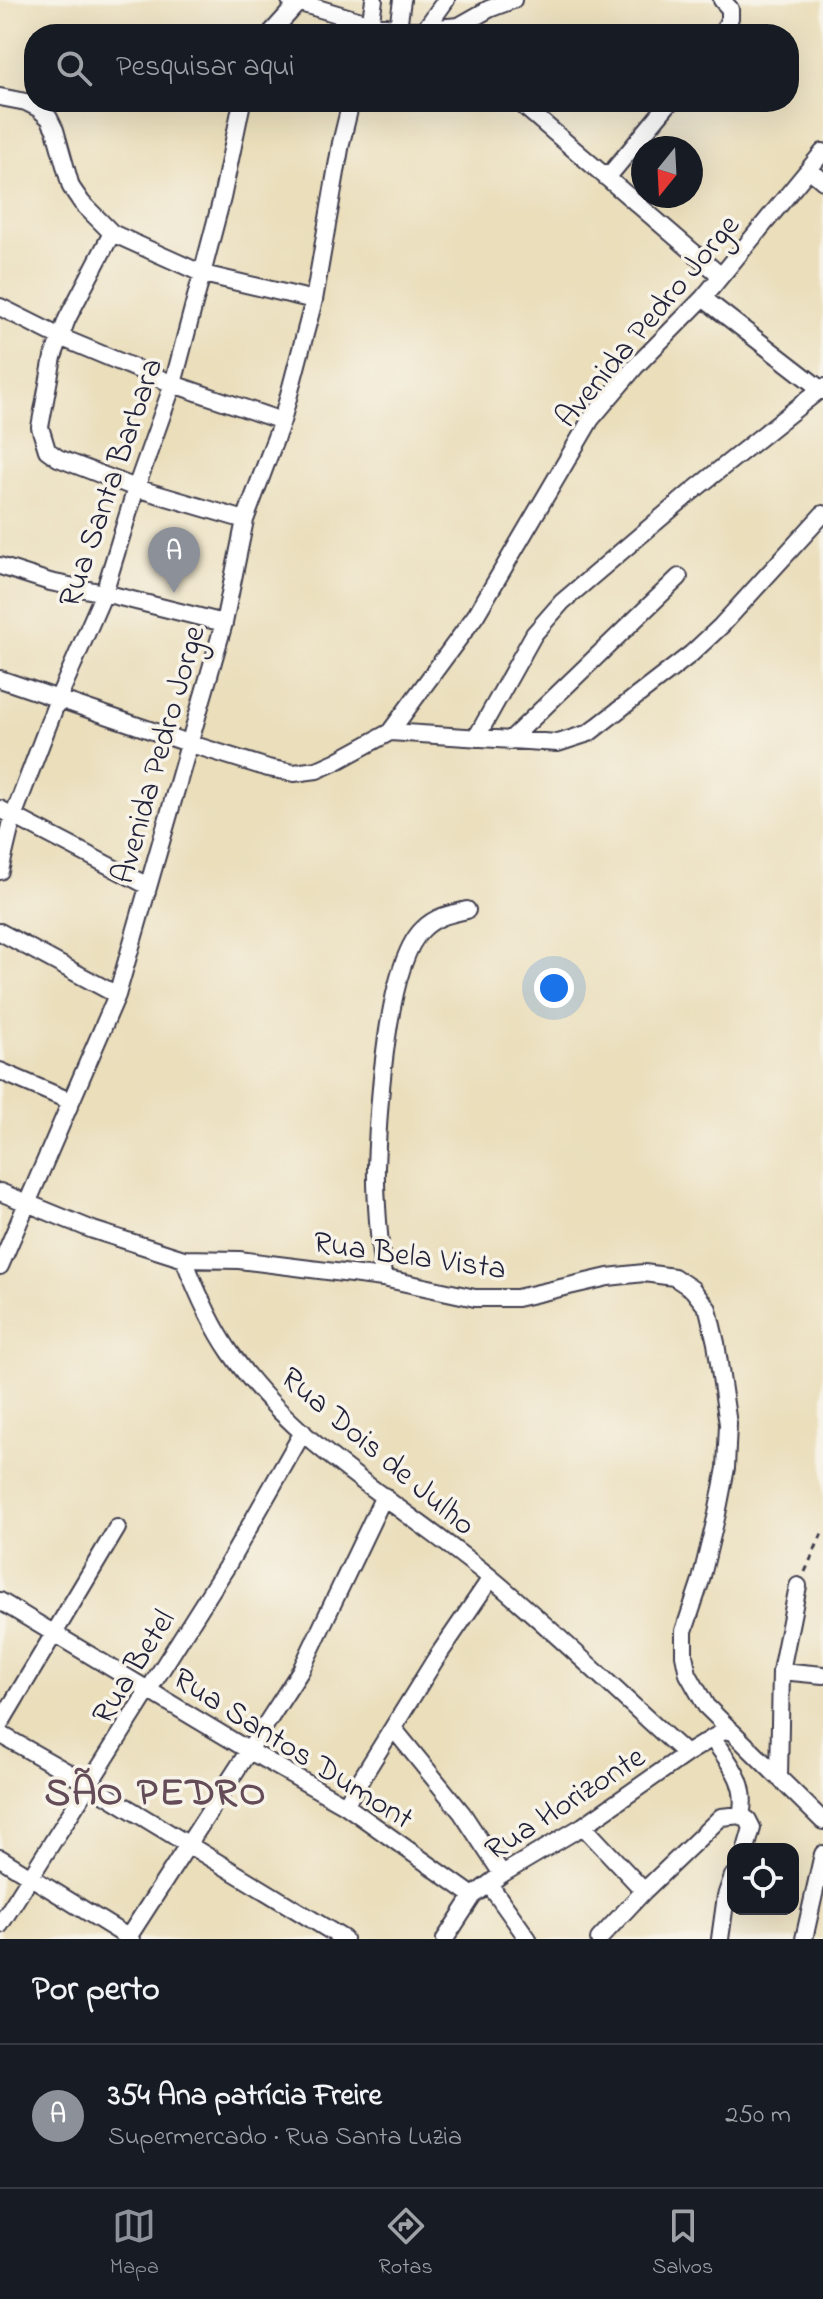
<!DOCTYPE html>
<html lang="pt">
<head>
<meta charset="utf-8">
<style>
  body { margin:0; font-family:"Indie Flower",sans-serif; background:#242831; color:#f1f3f6 }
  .controls { position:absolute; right:24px; bottom:24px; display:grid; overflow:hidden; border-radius:16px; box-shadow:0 8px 32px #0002 }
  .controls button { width:72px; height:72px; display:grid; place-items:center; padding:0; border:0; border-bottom:2px solid #363941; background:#171b24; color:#f1f3f6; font:40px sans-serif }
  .compass { position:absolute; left:631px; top:136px; width:72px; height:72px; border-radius:50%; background:#171b24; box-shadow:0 8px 32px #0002; rotate:198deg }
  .you { position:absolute; left:554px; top:988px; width:28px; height:28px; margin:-20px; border:6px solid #fff; border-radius:50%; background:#1a73e8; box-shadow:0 0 0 12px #1a73e833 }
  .badge { display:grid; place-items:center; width:52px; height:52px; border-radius:50%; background:#8c9099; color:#fff; font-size:26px; font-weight:700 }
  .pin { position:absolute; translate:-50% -66px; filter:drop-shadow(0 2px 4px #0008) }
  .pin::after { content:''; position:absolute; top:42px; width:28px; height:24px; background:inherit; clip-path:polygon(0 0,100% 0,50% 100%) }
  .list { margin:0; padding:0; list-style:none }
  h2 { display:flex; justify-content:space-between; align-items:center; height:104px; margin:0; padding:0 32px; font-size:34px }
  h2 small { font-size:26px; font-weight:400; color:#9ea1a6 }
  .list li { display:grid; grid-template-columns:52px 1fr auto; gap:24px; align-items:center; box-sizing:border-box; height:144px; padding:0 32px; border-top:2px solid #363941 }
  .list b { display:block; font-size:30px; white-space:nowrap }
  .list p { margin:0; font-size:26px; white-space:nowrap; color:#9ea1a6 }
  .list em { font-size:26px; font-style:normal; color:#9ea1a6 }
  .icon { flex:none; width:44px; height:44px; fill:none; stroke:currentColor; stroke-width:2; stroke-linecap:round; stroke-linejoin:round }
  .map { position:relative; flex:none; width:823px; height:1939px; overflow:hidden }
  .search { position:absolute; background:#171b24; box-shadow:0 8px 32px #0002; left:24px; right:24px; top:24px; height:88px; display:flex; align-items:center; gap:20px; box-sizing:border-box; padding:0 28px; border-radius:32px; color:#9ea1a6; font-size:30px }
  .sheet { height:248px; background:#171b24 }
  nav { display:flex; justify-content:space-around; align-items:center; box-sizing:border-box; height:112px; border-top:2px solid #363941; background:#171b24; font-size:22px; color:#9ea1a6 }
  nav a { display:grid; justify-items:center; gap:4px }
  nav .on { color:#8c9099 }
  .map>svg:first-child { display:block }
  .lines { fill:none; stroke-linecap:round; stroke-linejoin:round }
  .minor-casing { stroke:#403e4e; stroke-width:20 }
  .path { stroke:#403e4e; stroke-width:3; stroke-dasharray:6 6; stroke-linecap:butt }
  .minor { stroke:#fff; stroke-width:16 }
  .labels { text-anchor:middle; stroke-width:7; stroke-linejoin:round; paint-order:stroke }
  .street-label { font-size:32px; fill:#22223b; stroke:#f7f3e8 }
  .district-label { font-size:40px; font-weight:bold; letter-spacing:2px; fill:#644b58; stroke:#f7f3e8 }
</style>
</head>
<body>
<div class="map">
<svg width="823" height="1939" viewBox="0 0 823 1939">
  <rect width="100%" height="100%" fill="#f7f3e8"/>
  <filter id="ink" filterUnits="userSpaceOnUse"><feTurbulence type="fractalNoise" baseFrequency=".0125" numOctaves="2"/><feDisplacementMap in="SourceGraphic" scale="16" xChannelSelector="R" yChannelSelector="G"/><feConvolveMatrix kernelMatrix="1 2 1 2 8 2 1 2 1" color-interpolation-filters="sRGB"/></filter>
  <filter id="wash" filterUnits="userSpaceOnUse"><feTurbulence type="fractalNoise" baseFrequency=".006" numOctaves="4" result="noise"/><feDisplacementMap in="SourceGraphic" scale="32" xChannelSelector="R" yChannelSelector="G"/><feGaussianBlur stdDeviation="1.8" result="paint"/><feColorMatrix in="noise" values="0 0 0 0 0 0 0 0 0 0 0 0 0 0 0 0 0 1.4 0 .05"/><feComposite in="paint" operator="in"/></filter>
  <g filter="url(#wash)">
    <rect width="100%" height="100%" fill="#eadebb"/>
  </g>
  <g filter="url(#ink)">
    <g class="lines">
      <g class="minor-casing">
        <path id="minor" d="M290,0L371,24L412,30L459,26L489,9L513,0
          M398,28L402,0
          M426,28L446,0
          M369,32L374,0
          M270,34L298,3
          M722,34L730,18V9L722,0
          M0,97L26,102L38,108L49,118L55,130L71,187L82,203L112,233L203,274L314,300
          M519,102L721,276
          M809,169L823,181
          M607,178L670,102
          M112,233L67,319L53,357L40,427L47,450L58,458L136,488L245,520
          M703,298L823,391
          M0,307L60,337L173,384L282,421
          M0,566L50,582L104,593L224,623
          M0,679L191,744L268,768L294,773L317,770L337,761L390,732L558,743L589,733L691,654L721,626L823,514
          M390,732L476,615L591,419L635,367L703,298L823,152
          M476,738L534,634L562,602L689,494L823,387
          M509,741L679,577
          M0,809L148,886
          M0,871L13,817L58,699L104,593L136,488L173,384L222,198L242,102
          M0,932L117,995
          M0,1071L70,1101
          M0,1192L93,1230L184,1259L239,1260L383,1278L475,1298H517L608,1277L644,1273L674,1277L692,1289L708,1309L716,1343L728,1424L726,1468L717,1514L701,1580L684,1631V1655L688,1674L706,1706L823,1821
          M184,1259C196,1290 210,1323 230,1352C293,1445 405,1507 491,1578C558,1634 621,1696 686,1754
          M0,1266L117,995L224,623L245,520L282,421L314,300L341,143L351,102
          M383,1278C380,1241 375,1204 376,1167C378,1115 386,963 423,929C436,916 450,914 467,910
          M0,1601L248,1750L345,1805L473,1896
          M781,1671L823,1675
          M0,1724L117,1528
          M393,1728L462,1813L502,1874
          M0,1734L90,1785L344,1939
          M712,1738C729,1763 749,1783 741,1815
          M779,1777L781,1671L798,1586
          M345,1805L435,1660L491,1578
          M583,1826L644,1891
          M0,1858L131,1939
          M489,1884L528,1939
          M0,1925L227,1566L303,1432
          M127,1939L301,1670L384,1496
          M445,1939L473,1896L502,1874L583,1826L686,1754L729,1728
          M599,1939L644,1891L721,1817L741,1815L748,1820L752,1828L746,1849
          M720,1939L726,1896L733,1876
          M804,1939L823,1854"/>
      </g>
      <path class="path" d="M805,1572L823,1531"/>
      <use href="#minor" class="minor"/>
    </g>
  </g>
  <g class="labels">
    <g class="street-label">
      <text transform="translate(646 320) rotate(-50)" y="11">Avenida Pedro Jorge</text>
      <text transform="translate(109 482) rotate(-71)" y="11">Rua Santa Barbara</text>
      <text transform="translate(157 754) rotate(-74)" y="11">Avenida Pedro Jorge</text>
      <text transform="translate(410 1254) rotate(8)" y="11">Rua Bela Vista</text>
      <text transform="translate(379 1450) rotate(40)" y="11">Rua Dois de Julho</text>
      <text transform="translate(132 1666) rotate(-58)" y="11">Rua Betel</text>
      <text transform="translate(294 1747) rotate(32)" y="11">Rua Santos Dumont</text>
      <text transform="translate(564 1802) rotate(-33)" y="11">Rua Horizonte</text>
    </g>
    <g class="district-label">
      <text x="156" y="1804">SÃO PEDRO</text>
    </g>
  </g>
</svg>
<div class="controls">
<button><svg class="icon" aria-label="locate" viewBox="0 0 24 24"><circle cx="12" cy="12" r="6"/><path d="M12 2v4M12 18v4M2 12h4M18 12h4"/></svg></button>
</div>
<svg class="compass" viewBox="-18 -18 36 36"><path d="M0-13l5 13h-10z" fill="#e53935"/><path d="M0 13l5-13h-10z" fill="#9ea1a6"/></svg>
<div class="you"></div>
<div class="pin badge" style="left:174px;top:593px">A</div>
<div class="search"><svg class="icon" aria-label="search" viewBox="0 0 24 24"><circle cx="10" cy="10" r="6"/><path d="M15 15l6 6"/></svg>Pesquisar aqui</div>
</div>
<section class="sheet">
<h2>Por perto<small></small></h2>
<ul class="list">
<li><span class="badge">A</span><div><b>354 Ana patrícia Freire</b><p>Supermercado · Rua Santa Luzia</p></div><em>250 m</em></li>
</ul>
</section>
<nav>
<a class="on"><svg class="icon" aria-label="map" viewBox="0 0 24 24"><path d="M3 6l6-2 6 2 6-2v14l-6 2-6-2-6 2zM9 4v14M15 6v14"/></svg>Mapa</a>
<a><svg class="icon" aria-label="directions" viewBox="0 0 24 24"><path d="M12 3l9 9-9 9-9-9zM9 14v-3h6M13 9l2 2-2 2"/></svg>Rotas</a>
<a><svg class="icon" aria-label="saved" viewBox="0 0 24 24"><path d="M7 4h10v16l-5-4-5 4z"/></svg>Salvos</a>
</nav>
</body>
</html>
